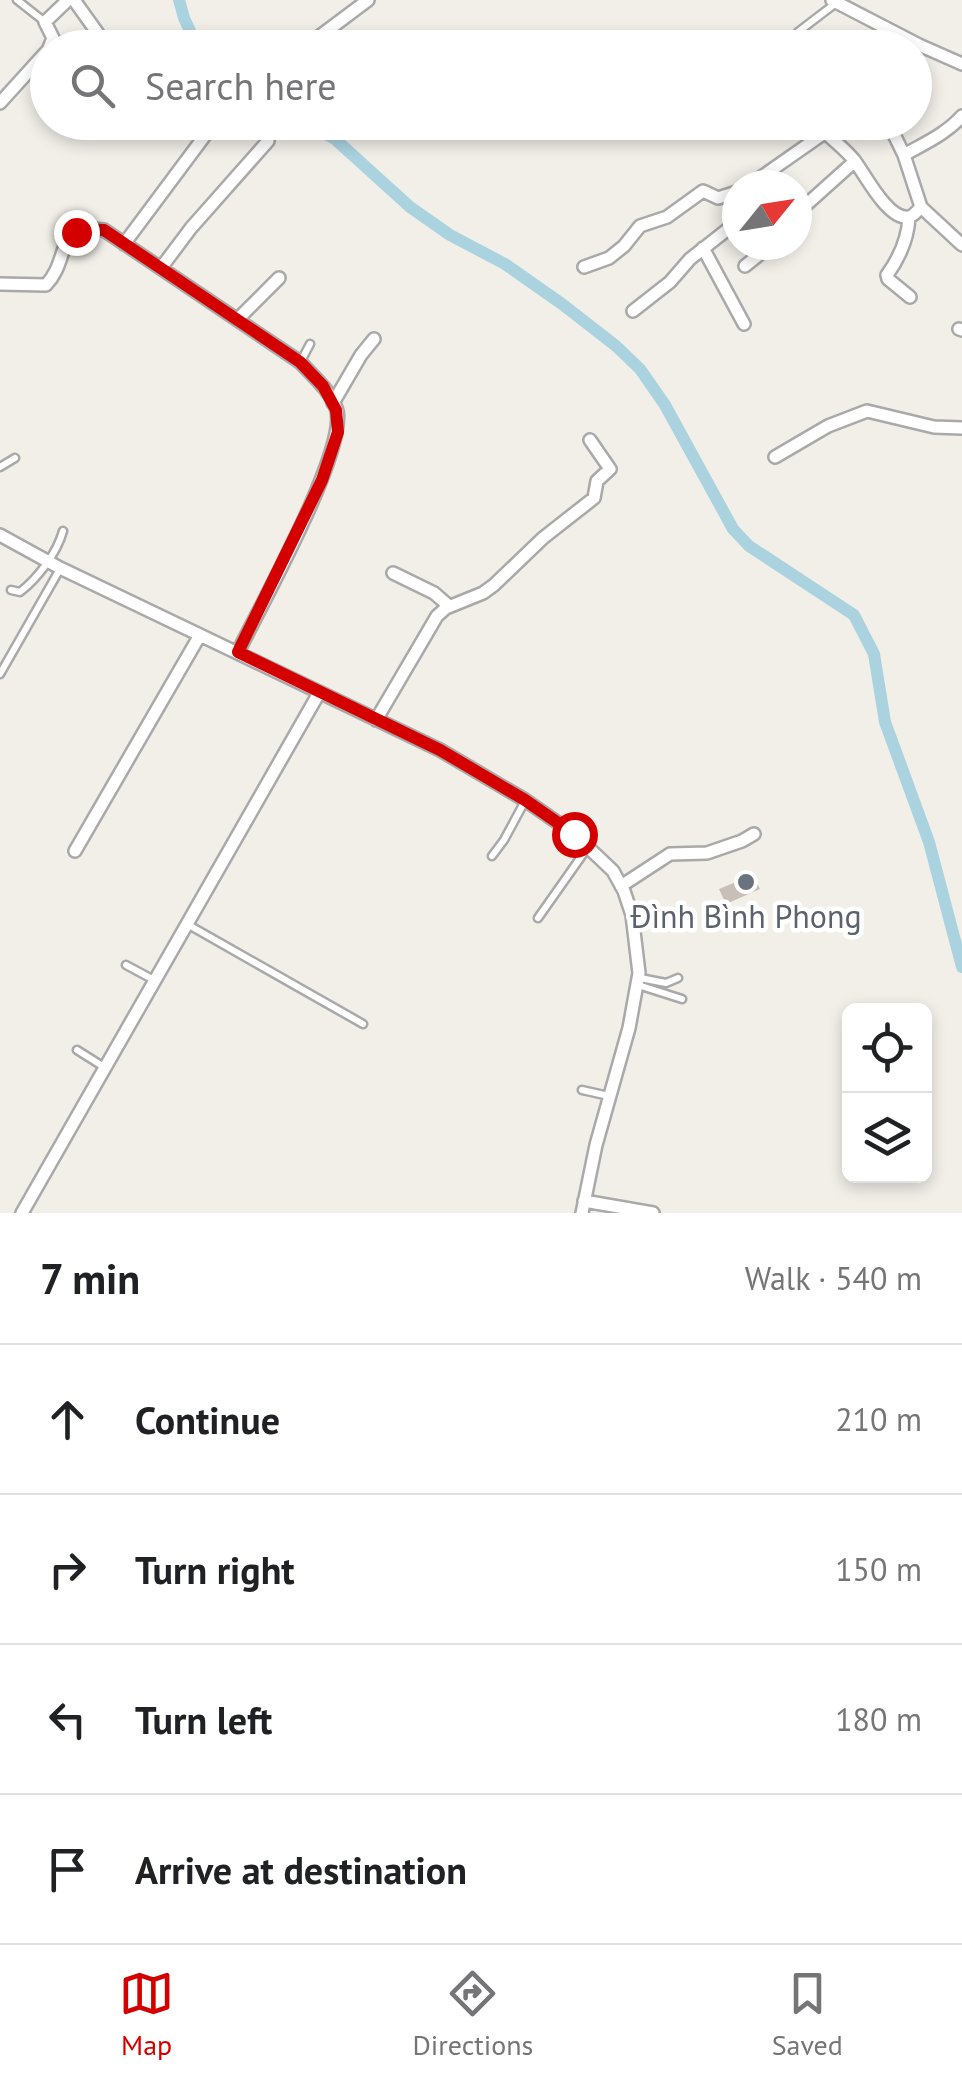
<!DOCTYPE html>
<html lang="en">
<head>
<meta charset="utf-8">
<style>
  body { margin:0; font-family:"PT Sans",sans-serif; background:#f6f6f6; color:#202124 }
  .controls { position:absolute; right:30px; bottom:30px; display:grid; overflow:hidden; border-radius:15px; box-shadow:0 5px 15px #0003 }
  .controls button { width:90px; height:90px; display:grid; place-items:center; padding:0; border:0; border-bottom:2px solid #e0e0e0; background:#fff; color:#202124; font:50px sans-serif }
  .compass { position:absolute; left:722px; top:170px; width:90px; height:90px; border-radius:50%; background:#fff; box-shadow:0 5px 15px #0003; rotate:60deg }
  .stop { position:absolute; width:30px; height:30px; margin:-22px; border:8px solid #d40000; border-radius:50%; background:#fff }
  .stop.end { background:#d40000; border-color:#fff; box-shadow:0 2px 10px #0008 }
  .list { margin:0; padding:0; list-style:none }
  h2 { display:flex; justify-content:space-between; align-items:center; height:130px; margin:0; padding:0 40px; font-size:42px }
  h2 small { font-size:32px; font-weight:400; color:#757577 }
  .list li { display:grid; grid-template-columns:65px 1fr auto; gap:30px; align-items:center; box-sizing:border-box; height:150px; padding:0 40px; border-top:2px solid #e0e0e0 }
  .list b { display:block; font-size:38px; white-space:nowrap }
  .list em { font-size:32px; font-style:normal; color:#757577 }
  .icon { flex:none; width:55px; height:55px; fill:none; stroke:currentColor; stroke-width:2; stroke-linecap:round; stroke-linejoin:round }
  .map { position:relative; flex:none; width:962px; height:1213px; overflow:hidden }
  .search { position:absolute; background:#fff; box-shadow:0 5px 15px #0003; left:30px; right:30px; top:30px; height:110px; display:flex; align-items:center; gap:25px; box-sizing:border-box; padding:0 35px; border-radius:55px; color:#757577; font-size:38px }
  .sheet { height:730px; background:#fff }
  nav { display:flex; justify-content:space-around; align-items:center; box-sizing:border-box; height:140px; border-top:2px solid #e0e0e0; background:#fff; font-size:28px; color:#757577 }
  nav a { display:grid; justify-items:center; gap:5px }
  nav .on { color:#d40000 }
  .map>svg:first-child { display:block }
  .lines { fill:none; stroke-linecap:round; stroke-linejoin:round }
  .canal { stroke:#aad3df; stroke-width:12 }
  .building { fill:#c7bfb8 }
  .lane-casing { stroke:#a9a9a9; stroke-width:11 }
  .street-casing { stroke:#a9a9a9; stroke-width:16 }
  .lane { stroke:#fff; stroke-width:6 }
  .street { stroke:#fff; stroke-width:11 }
  .route { stroke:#d40000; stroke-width:12 }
  .worship-dot { fill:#6b7280; stroke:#fff; stroke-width:4 }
  .labels { text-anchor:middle; stroke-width:9; stroke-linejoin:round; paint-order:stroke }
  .worship-label { font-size:32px; fill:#5b616d; stroke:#fff }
</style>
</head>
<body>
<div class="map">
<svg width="962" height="1213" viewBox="0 0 962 1213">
  <rect width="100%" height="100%" fill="#f2efe9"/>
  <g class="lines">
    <path class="canal" d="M179,0L184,18L198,48
      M302,122L335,139L410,207L450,235L505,264L562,304L616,346L640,369L665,405L733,529L749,546L854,615L874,654L885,722L929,842L962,967"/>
  </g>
  <path class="building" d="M753,875L760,889L726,904L719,889Z"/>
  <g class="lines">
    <g class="lane-casing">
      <path id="lane" d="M17,0L45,22
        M798,32L836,3
        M301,361L310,344
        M0,467L15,458
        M11,590L20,592C38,578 57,553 63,531
        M0,674L60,569
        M492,856L504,840L525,801
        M538,918L588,847
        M187,924L363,1024
        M126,965L154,980
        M640,978L666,983L678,978
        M638,985L682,999
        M77,1050L104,1067
        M582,1090L609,1096"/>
    </g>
    <g class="street-casing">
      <path id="street" d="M74,0L99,35L113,48
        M832,0L919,45L962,64
        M49,48L53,38L45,22L68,0
        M304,48L368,0
        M0,103L48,50
        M888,122L904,155L921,207L962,245
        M825,132C834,141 846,150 854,160C865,174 888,221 909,217C914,216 918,210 921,207
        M904,155C925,143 946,134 962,116
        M750,185L840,122
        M797,213L855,161
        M909,217C908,239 900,257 887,275L888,279L910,297
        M124,244L215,122
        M703,248L744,324
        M745,266L771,245
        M584,267L609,258L624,246L640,226L667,217L703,191L718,198L737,192
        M161,268L191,228L268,141
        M0,284L46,285C71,259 53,224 104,230L300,362C313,376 332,392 337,411C346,453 260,607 238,652
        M633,311L670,282L690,259L737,222
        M238,319L279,278
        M959,329L962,330
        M333,403L361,355L374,339
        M775,457L828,426L867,411L934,427L962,428
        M0,535L60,568L440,750L525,800L574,834L613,871L624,891L632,915L639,973L629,1028L596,1145L582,1213
        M393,573L434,593L449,606
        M376,720L437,616L446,608L483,593L494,585L543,538L594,498L597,481L610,469L590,440
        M75,851L200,635
        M621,886L670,854L707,853L742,841L754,834
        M584,1201L653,1213
        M22,1213L319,693"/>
    </g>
    <use href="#lane" class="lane"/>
    <use href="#street" class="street"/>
  </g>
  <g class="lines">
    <path class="route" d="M76,232L82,229L104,230L300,362L323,386L336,410L338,432L322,480L238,652L440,750L525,800L574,834"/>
  </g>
  <circle class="worship-dot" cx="746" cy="882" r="10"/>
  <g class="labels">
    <g class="worship-label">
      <text x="746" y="928">Đình Bình Phong</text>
    </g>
  </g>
</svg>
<div class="controls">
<button><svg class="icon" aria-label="locate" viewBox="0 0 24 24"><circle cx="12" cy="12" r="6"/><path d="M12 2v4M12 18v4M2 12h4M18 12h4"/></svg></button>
<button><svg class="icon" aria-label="layers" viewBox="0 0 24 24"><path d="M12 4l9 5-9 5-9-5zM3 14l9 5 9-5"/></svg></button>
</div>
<svg class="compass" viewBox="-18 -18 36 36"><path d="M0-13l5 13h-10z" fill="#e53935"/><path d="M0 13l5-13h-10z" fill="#757577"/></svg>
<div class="stop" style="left:574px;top:834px"></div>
<div class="stop end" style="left:76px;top:232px"></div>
<div class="search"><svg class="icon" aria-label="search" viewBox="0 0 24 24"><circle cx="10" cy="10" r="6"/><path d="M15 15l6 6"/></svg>Search here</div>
</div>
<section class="sheet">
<h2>7 min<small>Walk · 540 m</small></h2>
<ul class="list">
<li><svg class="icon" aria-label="ahead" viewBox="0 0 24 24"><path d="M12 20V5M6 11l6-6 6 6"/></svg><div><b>Continue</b></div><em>210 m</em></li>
<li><svg class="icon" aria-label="right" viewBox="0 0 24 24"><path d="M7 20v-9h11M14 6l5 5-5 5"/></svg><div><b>Turn right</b></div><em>150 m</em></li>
<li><svg class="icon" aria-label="left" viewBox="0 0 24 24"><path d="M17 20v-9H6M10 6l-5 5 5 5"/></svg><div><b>Turn left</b></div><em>180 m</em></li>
<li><svg class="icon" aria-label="arrive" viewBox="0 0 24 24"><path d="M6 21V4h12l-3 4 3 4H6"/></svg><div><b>Arrive at destination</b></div></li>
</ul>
</section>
<nav>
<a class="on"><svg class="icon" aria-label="map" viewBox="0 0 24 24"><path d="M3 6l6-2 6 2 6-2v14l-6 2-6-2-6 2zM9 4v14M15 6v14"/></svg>Map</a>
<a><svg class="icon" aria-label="directions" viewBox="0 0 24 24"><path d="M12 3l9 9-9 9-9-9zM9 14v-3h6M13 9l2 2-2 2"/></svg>Directions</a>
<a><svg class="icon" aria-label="saved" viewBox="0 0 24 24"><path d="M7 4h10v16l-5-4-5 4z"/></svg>Saved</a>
</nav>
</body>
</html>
